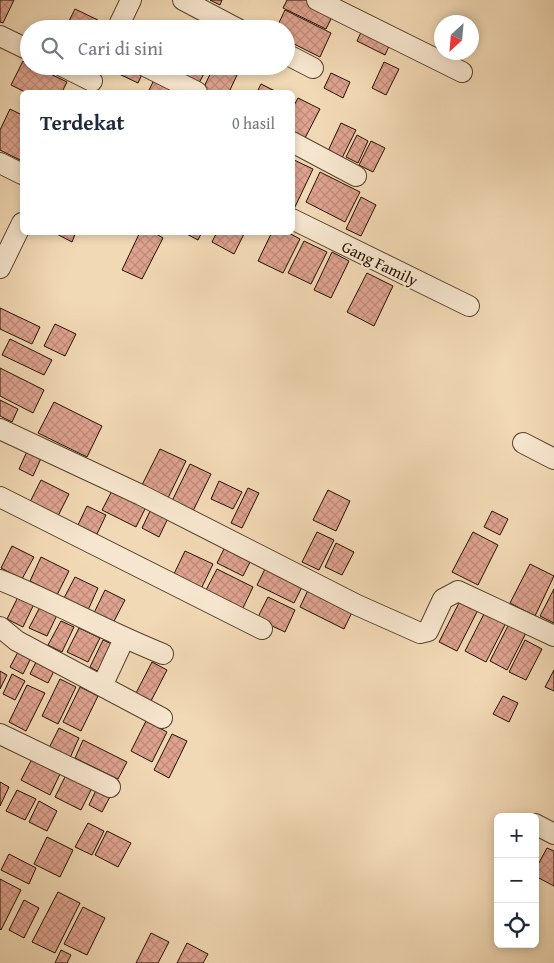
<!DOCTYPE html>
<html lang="id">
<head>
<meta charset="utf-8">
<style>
  body { margin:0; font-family:"Gentium Book Plus",serif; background:#f2f2f3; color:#1f2937 }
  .controls { position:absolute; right:15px; bottom:15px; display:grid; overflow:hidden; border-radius:8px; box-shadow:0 2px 8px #0003 }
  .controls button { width:45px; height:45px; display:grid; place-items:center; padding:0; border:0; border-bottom:1px solid #e0e1e3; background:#fff; color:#1f2937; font:25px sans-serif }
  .compass { position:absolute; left:434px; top:15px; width:45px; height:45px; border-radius:50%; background:#fff; box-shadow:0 2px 8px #0003; rotate:206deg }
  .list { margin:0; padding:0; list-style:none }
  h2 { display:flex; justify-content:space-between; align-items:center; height:65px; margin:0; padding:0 20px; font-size:21px }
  h2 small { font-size:16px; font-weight:400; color:#747a83 }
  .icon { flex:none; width:28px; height:28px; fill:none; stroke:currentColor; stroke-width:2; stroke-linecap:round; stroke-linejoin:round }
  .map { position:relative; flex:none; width:554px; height:963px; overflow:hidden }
  .search { position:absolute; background:#fff; box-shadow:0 2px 8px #0003; left:20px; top:20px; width:275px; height:55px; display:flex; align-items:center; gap:12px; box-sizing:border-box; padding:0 18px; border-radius:28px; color:#747a83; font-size:19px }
  .panel { position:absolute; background:#fff; box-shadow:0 2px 8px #0003; left:20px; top:90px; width:275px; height:145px; border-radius:8px }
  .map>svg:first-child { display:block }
  .building { fill:url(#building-cross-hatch); stroke:#241100 }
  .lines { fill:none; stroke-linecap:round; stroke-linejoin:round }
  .street-casing { stroke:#58432d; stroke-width:22 }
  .street { stroke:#f7e6cf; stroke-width:20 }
  .labels { text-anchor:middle; stroke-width:4; stroke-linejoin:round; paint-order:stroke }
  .street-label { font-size:16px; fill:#241100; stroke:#f7e6cf }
</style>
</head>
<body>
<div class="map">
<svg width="554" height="963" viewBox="0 0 554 963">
  <defs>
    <pattern id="building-cross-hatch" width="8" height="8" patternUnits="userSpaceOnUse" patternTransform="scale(1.25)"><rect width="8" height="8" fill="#dfa390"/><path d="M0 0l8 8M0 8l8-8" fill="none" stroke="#bf8b7a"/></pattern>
  </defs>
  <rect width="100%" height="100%" fill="#f2d9b5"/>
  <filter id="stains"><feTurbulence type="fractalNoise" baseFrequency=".004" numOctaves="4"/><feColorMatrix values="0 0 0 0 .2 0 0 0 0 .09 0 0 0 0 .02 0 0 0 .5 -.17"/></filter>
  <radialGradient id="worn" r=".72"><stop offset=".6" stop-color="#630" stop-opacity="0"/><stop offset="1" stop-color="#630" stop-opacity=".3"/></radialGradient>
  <path class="building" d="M0,0H14L3,23L0,22Z
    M210,0H222L220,5Z
    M287,0H307L334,13L326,29L283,8Z
    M75,9L98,20L94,29H65Z
    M285,10L331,33L320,57L286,40V29H276Z
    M363,28L391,42L385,55L357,41Z
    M23,61L29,64V66H34L67,82L62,92H25L11,85Z
    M384,62L399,69L386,95L372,88Z
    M121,66H136L144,70L138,83L117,73Z
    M180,66H208L198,85L176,74Z
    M214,66H220L237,75L229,92H211L203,89Z
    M331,73L350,82L343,98L324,88Z
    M156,76L187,92H148Z
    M261,84L277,92H257Z
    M298,98L320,109L304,140L292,134V109Z
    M10,109L22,115V161L0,150V130Z
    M341,123L356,130L342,158L328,151Z
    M357,135L368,141L358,163L346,157Z
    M371,141L385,148L373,172L359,165Z
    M292,159L313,169L294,209H292Z
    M320,172L360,192L345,222L306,202Z
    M361,197L376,205L361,236L346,229Z
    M53,232H76L72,242Z
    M140,232H153L163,238L142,279L122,270Z
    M183,232H202L198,240Z
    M217,232H245L234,254L212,242Z
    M272,232H287L300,239L283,273L258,261Z
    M304,241L327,252L311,284L288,273Z
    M332,252L349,261L331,298L314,290Z
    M367,273L393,286L374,326L347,312Z
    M0,308L40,327L32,344L0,329Z
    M55,324L76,334L65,356L44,346Z
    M10,339L52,360L44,375L2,355Z
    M0,368L44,390L33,413L0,396Z
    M0,400L18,409L12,422L0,416Z
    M54,402L102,426L87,457L38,433Z
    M29,447L43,454L33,476L19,469Z
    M160,449L186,461L168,498L142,485Z
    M190,464L211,474L193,511L172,501Z
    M41,480L69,494L56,520L28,506Z
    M219,481L242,492L233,509L211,499Z
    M114,487L148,503L136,527L102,510Z
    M248,488L259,493L242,528L231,523Z
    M328,490L350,501L336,531L313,520Z
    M153,505L170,514L159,537L142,528Z
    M87,506L106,515L97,534L78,525Z
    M492,511L508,519L500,535L484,527Z
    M317,532L334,540L319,570L302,562Z
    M473,532L498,545L478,585L452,572Z
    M227,543L253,556L243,576L217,563Z
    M336,543L354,552L342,575L325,567Z
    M12,546L34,557L22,579L1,568Z
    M185,551L213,564L201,589L173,576Z
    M41,557L69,571L57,595L30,581Z
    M530,564L554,576L535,616L510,603Z
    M267,565L304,583L294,603L257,585Z
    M217,569L253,587L242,610L205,592Z
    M75,577L98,588L88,610L64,598Z
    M310,586L354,608L344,629L300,607Z
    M554,589V623L540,616Z
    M105,590L125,600L112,625L93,615Z
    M18,597L34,604L23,627L7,619Z
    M268,597L295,610L285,632L257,619Z
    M461,599L479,608L457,651L439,642Z
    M40,607L57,615L47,636L29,628Z
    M486,610L507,621L486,662L465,651Z
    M61,621L74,627L62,652L48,645Z
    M509,624L526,633L507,670L490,661Z
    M79,628L100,638L88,662L67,652Z
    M103,640L114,645L101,673L90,667Z
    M525,640L542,649L526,680L509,672Z
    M18,652L31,658L23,674L10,667Z
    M38,658L56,667L48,683L30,674Z
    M152,662L167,670L151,701L136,693Z
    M554,670V691L545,687Z
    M0,671L7,675L0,689Z
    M12,674L25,681L15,700L3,694Z
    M60,679L76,687L58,724L42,716Z
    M27,685L45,693L26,731L9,722Z
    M80,687L98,696L81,731L63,722Z
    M503,696L518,703L509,722L493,714Z
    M146,721L167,732L152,762L131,751Z
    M59,728L79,738L69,760L48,750Z
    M172,734L187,741L169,778L154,770Z
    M83,740L127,762L118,779L75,758Z
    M32,759L60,774L50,795L21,780Z
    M68,771L94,784L81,810L55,797Z
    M0,782L9,787L0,806Z
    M98,786L112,793L102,812L89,805Z
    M17,790L36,799L25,820L6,811Z
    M39,801L57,811L47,831L29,822Z
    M88,823L104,831L92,855L75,847Z
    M107,831L131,843L118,867L95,855Z
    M47,837L73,850L60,877L34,864Z
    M547,848L554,851V886L535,876V870Z
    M9,854L36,868L29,884L1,870Z
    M0,879L21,890L1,930L0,929Z
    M58,892L80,903L55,953L32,942Z
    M24,900L39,908L24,938L9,930Z
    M83,907L105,918L87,955L64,944Z
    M151,933L169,942L158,963H136Z
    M187,943L208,954L203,963H177Z
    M61,950L71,955L67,963H55Z"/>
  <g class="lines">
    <g class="street-casing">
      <path id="street" d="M183,0L238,29
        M317,0L462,72
        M117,29L131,0
        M0,36L29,50
        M286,54L313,68
        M62,66L92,81
        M145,66L197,92
        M292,142L356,176
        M0,163L22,174
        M292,219L469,306
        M0,268L22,223
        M0,429L141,495L357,605L420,633L428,631L443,599L458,591L554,636
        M523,443L554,459
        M0,497L262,629
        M0,580C55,602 107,632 163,654
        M0,627L17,641L162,718
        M102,686L124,639
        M0,734L110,787
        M535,824L554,834"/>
    </g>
    <use href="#street" class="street"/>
  </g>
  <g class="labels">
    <g class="street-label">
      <text transform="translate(380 263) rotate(26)" y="6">Gang Family</text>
    </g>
  </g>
  <rect width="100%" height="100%" filter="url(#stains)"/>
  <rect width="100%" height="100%" fill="url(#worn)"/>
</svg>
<div class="controls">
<button>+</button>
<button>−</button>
<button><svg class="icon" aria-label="locate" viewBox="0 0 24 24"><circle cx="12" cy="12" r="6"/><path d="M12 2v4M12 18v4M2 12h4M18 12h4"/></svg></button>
</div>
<svg class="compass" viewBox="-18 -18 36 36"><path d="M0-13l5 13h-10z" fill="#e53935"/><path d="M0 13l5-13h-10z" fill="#747a83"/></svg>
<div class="search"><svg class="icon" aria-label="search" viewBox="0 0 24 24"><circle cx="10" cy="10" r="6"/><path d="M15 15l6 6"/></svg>Cari di sini</div>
<section class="panel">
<h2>Terdekat<small>0 hasil</small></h2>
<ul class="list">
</ul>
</section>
</div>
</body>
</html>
